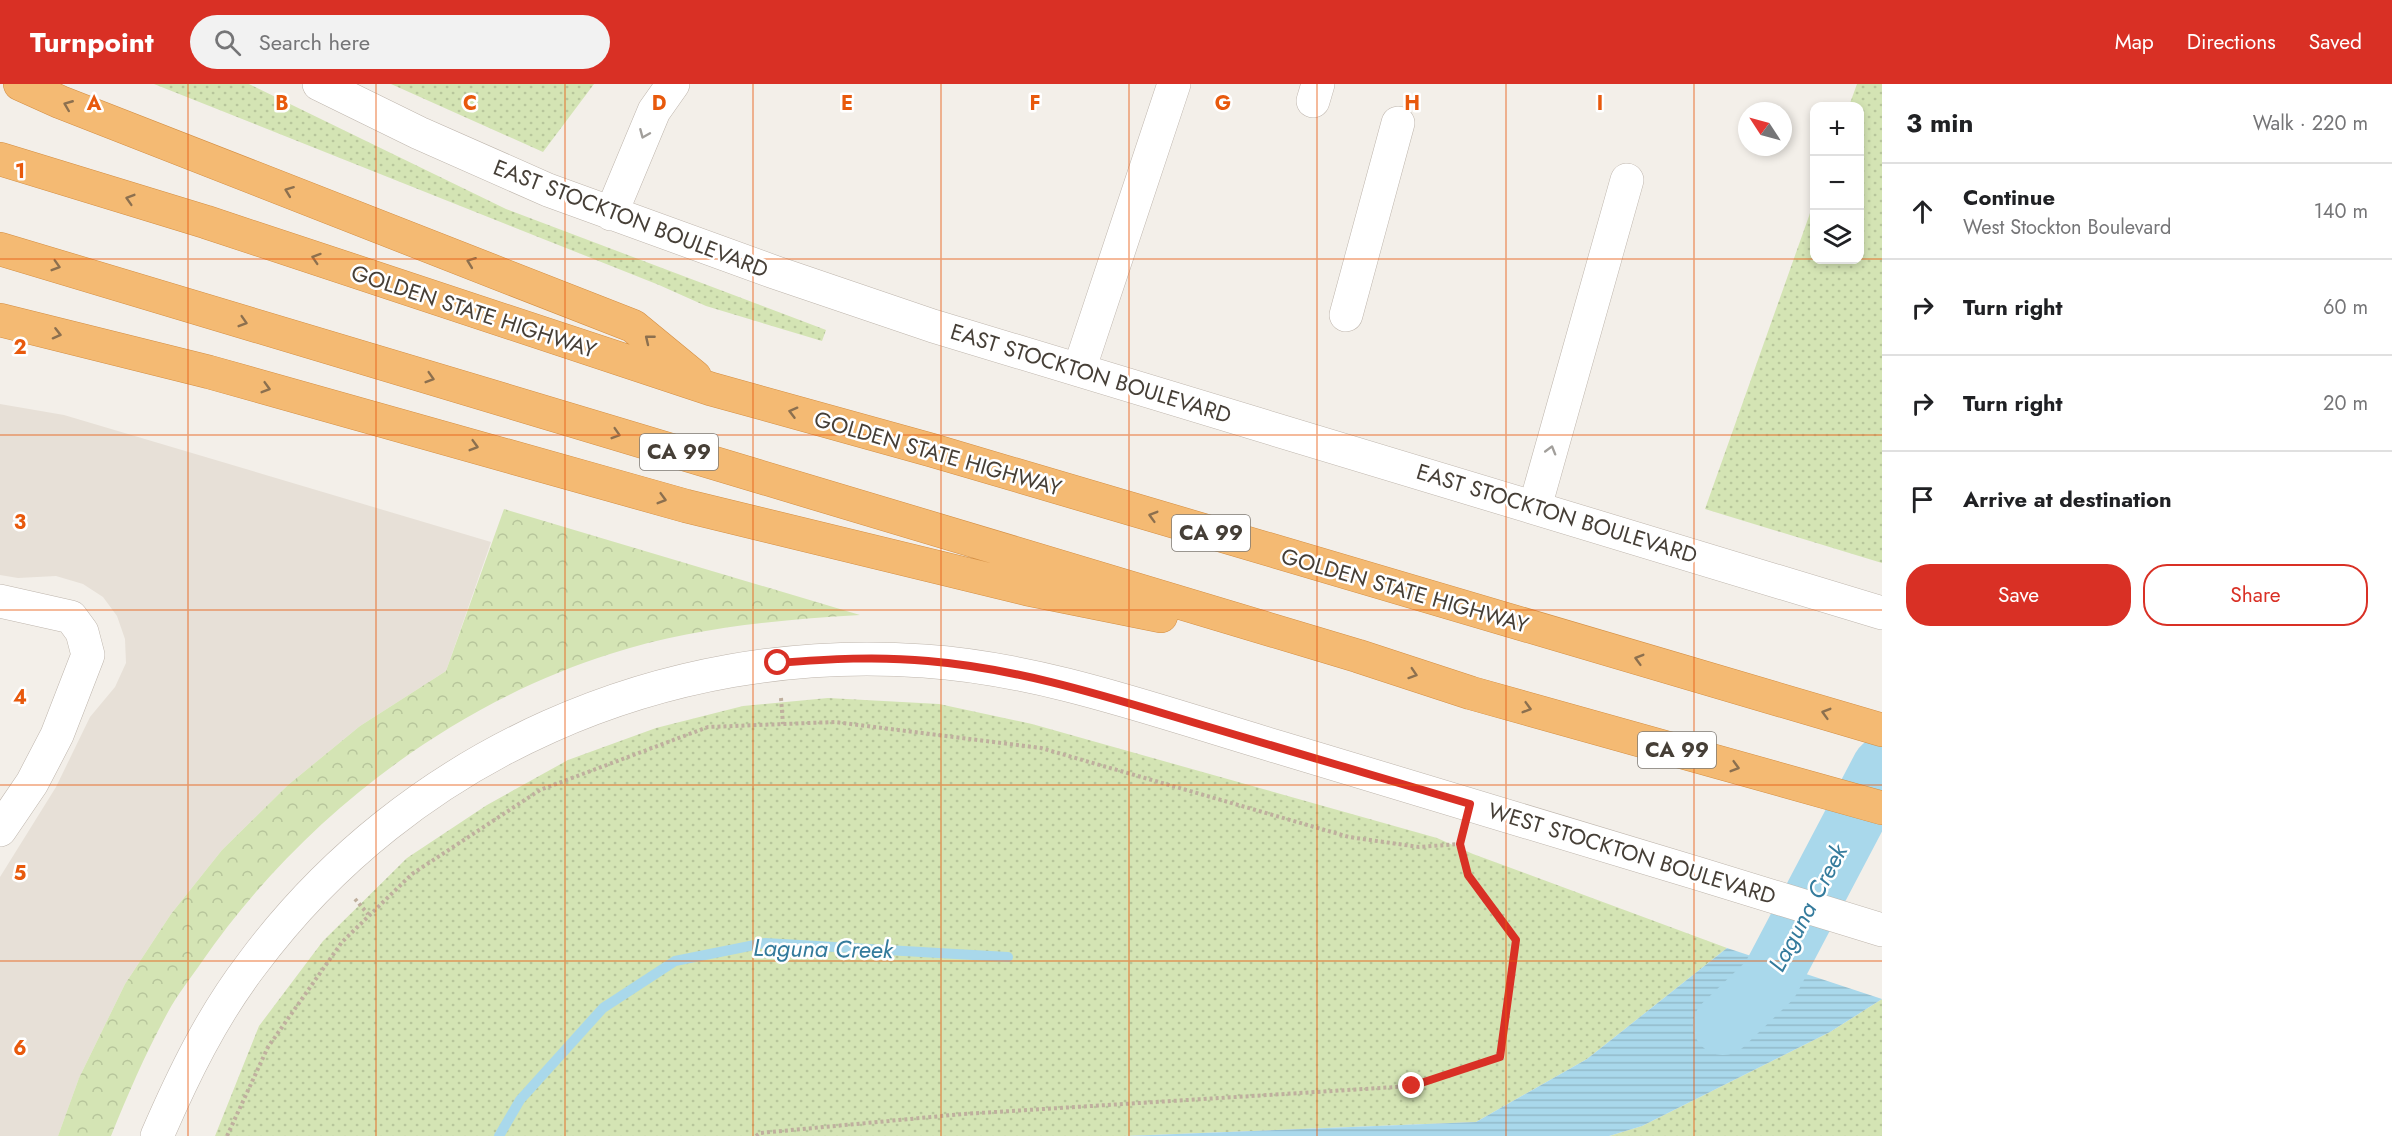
<!DOCTYPE html>
<html lang="en">
<head>
<meta charset="utf-8">
<style>
  body { margin:0; font-family:Jost,sans-serif; background:#f2f2f2; color:#202124 }
  .controls { position:absolute; right:18px; top:18px; display:grid; overflow:hidden; border-radius:12px; box-shadow:0 3px 9px #0003 }
  .controls button { width:54px; height:54px; display:grid; place-items:center; padding:0; border:0; border-bottom:2px solid #e0e0e0; background:#fff; color:#202124; font:30px sans-serif }
  .compass { position:absolute; left:1738px; top:18px; width:54px; height:54px; border-radius:50%; background:#fff; box-shadow:0 3px 9px #0003; rotate:306deg }
  .stop { position:absolute; width:18px; height:18px; margin:-14px; border:4px solid #d93025; border-radius:50%; background:#fff }
  .stop.end { background:#d93025; border-color:#fff; box-shadow:0 2px 6px #0008 }
  .list { margin:0; padding:0; list-style:none }
  h2 { display:flex; justify-content:space-between; align-items:center; height:78px; margin:0; padding:0 24px; font-size:26px }
  h2 small { font-size:20px; font-weight:400; color:#757577 }
  .list li { display:grid; grid-template-columns:39px 1fr auto; gap:18px; align-items:center; box-sizing:border-box; height:96px; padding:0 24px; border-top:2px solid #e0e0e0 }
  .list b { display:block; font-size:22px; white-space:nowrap }
  .list p { margin:0; font-size:20px; white-space:nowrap; color:#757577 }
  .list em { font-size:20px; font-style:normal; color:#757577 }
  .actions { display:flex; gap:12px; padding:18px 24px }
  .actions a { flex:1; padding:14px 0; border:2px solid #d93025; border-radius:24px; text-align:center; font-size:21px; color:#d93025 }
  .actions .main { background:#d93025; color:#fff }
  .icon { flex:none; width:33px; height:33px; fill:none; stroke:currentColor; stroke-width:2; stroke-linecap:round; stroke-linejoin:round }
  .map { position:relative; flex:none; width:1882px; height:1052px; overflow:hidden }
  header { display:flex; align-items:center; gap:36px; box-sizing:border-box; height:84px; padding:0 30px; background:#d93025; color:#fff }
  header strong { font-size:28px }
  nav { display:flex; gap:33px; margin-inline-start:auto; font-size:21px }
  .search { width:420px; height:54px; background:#f2f2f2; display:flex; align-items:center; gap:15px; box-sizing:border-box; padding:0 21px; border-radius:33px; color:#757577; font-size:22px }
  main { display:flex }
  aside { flex:1; background:#fff }
  .map>svg:first-child { display:block }
  .residential { fill:#e7e0d7 }
  .grass { fill:url(#grass-dots) }
  .forest { fill:url(#forest-crowns) }
  .water { fill:url(#water-rules) }
  .lines { fill:none; stroke-linecap:round; stroke-linejoin:round }
  .stream { stroke:#a9d8eb; stroke-width:10 }
  .river { stroke:#a9d8eb; stroke-width:60 }
  .minor-casing { stroke:#beb5ac; stroke-width:34 }
  .highway-casing { stroke:#d38e43; stroke-width:34 }
  .path { stroke:#bfaf9e; stroke-width:4; stroke-dasharray:3 3; stroke-linecap:butt }
  .minor { stroke:#fff; stroke-width:33 }
  .highway { stroke:#f4ba73; stroke-width:33 }
  .oneway { stroke:#8c704f }
  .oneway2 { stroke:#a29f9b }
  .route { stroke:#d93025; stroke-width:8 }
  .grid { fill:none; stroke:#e8590c; stroke-width:1.5; stroke-opacity:0.55 }
  .labels { text-anchor:middle; stroke-width:5; stroke-linejoin:round; paint-order:stroke }
  .shield { fill:#fff; stroke:#7e7973; stroke-width:1.5 }
  .shield-label { font-size:21px; font-weight:bold; fill:#463f37 }
  .street-label { font-size:22px; fill:#463f37; stroke:#fff }
  .water-label { font-size:24px; font-style:italic; fill:#347b9c; stroke:#fff }
  .grid-label { font-size:20px; text-anchor:middle; font-weight:bold; fill:#e8590c; stroke:#fff; stroke-width:5; stroke-linejoin:round; paint-order:stroke }
</style>
</head>
<body>
<header>
<strong>Turnpoint</strong>
<div class="search"><svg class="icon" aria-label="search" viewBox="0 0 24 24"><circle cx="10" cy="10" r="6"/><path d="M15 15l6 6"/></svg>Search here</div>
<nav><a>Map</a><a>Directions</a><a>Saved</a></nav>
</header>
<main>
<div class="map">
<svg width="1882" height="1052" viewBox="0 0 1882 1052">
  <defs>
    <pattern id="grass-dots" width="8" height="8" patternUnits="userSpaceOnUse" patternTransform="scale(1.5)"><rect width="8" height="8" fill="#d4e4b4"/><path d="M2 2h.1M6 6h.1" fill="none" stroke="#b7c59b" stroke-width="1.8" stroke-linecap="round"/></pattern>
    <pattern id="forest-crowns" width="20" height="18" patternUnits="userSpaceOnUse" patternTransform="scale(1.5)"><rect width="20" height="18" fill="#d4e4b4"/><path d="M2 6a3 3 0 1 1 6 0M12 15a3 3 0 1 1 6 0" fill="none" stroke="#b7c59b"/></pattern>
    <pattern id="water-rules" width="6" height="5" patternUnits="userSpaceOnUse" patternTransform="scale(1.5)"><rect width="6" height="5" fill="#a9d8eb"/><path d="M0 2.5h6" fill="none" stroke="#93baca"/></pattern>
  </defs>
  <rect width="100%" height="100%" fill="#f3efe9"/>
  <path class="residential" d="M0,320L64,331L491,458L446,587L360,642L288,701L222,766L171,830L125,900L79,994L58,1052H0V793L56,703L90,633L115,603L126,579L125,555L117,532L103,513L83,500L56,492L18,494L0,491Z"/>
  <path class="grass" d="M154,0H249L506,125L826,246L822,257L706,222L659,201Z
    M391,0H594L543,68Z
    M1857,0H1882V479L1705,425L1814,118V176H1860V22H1849Z
    M828,614L939,620L1032,640L1437,754L1473,770L1727,864L1587,975L1476,1038L1125,1052H215L259,942L323,857L407,774L487,721L568,676L656,644L743,622Z
    M1882,915V1052H1609L1642,1042L1830,948Z"/>
  <path class="forest" d="M504,425L860,531C776,536 691,544 610,570C446,622 298,738 201,879C190,895 177,911 168,928C146,968 128,1010 111,1052H58L79,994L125,900L171,830L222,766L288,701L360,642L446,587Z"/>
  <path class="water" d="M1727,864L1882,915L1830,948L1642,1042L1609,1052H1125L1476,1038L1587,975Z"/>
  <g class="lines">
    <path class="stream" d="M499,1052L520,1016L603,924L675,877L765,859L1008,873"/>
    <path class="river" d="M1723,941L1770,896L1882,683"/>
    <g class="minor-casing">
      <path id="minor" d="M319,0L419,49L548,106L774,188L933,242L1882,529
        M1313,17L1318,0
        M611,130L654,27L673,0
        M1346,231L1398,39
        M1079,286L1174,0
        M1535,423L1627,96
        M0,517L71,533L82,548L88,571L57,651L32,699L0,746
        M157,1052C183,992 212,932 252,880C408,670 664,558 924,577C1044,585 1162,629 1278,663C1480,723 1681,784 1882,846"/>
    </g>
    <g class="highway-casing">
      <path id="highway" d="M20,0L60,18L633,242L695,293
        M0,75L206,138L711,305L931,366L1882,646
        M0,165L1358,572L1471,609L1882,724
        M0,236L209,288L686,422L1027,505L1161,532"/>
    </g>
    <path class="path" d="M781,614L783,640
      M355,815L368,830
      M227,1052L268,963L342,858L412,790L540,706L708,643L835,638L1041,664L1349,753L1419,763L1459,760
      M756,1052L760,1049L963,1030L1412,1002L1500,973L1516,856C1495,828 1452,788 1462,750"/>
    <use href="#minor" class="minor"/>
    <use href="#highway" class="highway"/>
  </g>
  <defs><path id="oneway-chevron" d="M-2-3.5L2.5 0L-2 3.5" fill="none" stroke-width="1.6" stroke-linecap="round" stroke-linejoin="round" transform="scale(1.5)"/></defs>
  <g class="oneway">
    <use href="#oneway-chevron" transform="translate(68 21) rotate(-158)"/>
    <use href="#oneway-chevron" transform="translate(289 107) rotate(-159)"/>
    <use href="#oneway-chevron" transform="translate(130 115) rotate(-163)"/>
    <use href="#oneway-chevron" transform="translate(316 174) rotate(-162)"/>
    <use href="#oneway-chevron" transform="translate(471 178) rotate(-159)"/>
    <use href="#oneway-chevron" transform="translate(56 182) rotate(17)"/>
    <use href="#oneway-chevron" transform="translate(243 238) rotate(17)"/>
    <use href="#oneway-chevron" transform="translate(57 250) rotate(14)"/>
    <use href="#oneway-chevron" transform="translate(649 255) rotate(-141)"/>
    <use href="#oneway-chevron" transform="translate(430 294) rotate(17)"/>
    <use href="#oneway-chevron" transform="translate(266 304) rotate(16)"/>
    <use href="#oneway-chevron" transform="translate(793 328) rotate(-165)"/>
    <use href="#oneway-chevron" transform="translate(616 350) rotate(17)"/>
    <use href="#oneway-chevron" transform="translate(474 362) rotate(16)"/>
    <use href="#oneway-chevron" transform="translate(662 415) rotate(16)"/>
    <use href="#oneway-chevron" transform="translate(1153 432) rotate(-164)"/>
    <use href="#oneway-chevron" transform="translate(1639 575) rotate(-164)"/>
    <use href="#oneway-chevron" transform="translate(1413 590) rotate(18)"/>
    <use href="#oneway-chevron" transform="translate(1527 624) rotate(16)"/>
    <use href="#oneway-chevron" transform="translate(1826 629) rotate(-164)"/>
    <use href="#oneway-chevron" transform="translate(1735 683) rotate(16)"/>
  </g>
  <g class="oneway2">
    <use href="#oneway-chevron" transform="translate(644 50) rotate(113)"/>
    <use href="#oneway-chevron" transform="translate(1551 366) rotate(-74)"/>
  </g>
  <g class="lines">
    <path class="route" d="M778,579C828,575 878,572 928,577C1024,585 1117,616 1209,643C1296,669 1383,694 1470,720L1460,760L1468,791L1516,856L1500,973L1412,1002"/>
  </g>
  <path class="grid" d="M188,0V1052M376,0V1052M565,0V1052M753,0V1052M941,0V1052M1129,0V1052M1317,0V1052M1506,0V1052M1694,0V1052M0,175H1814M1860,175H1882M0,351H1882M0,526H1882M0,701H1882M0,877H1882"/>
  <g class="labels">
    <g class="shield">
      <rect x="640" y="350" width="78" height="36" rx="4.5"/>
      <rect x="1172" y="431" width="78" height="36" rx="4.5"/>
      <rect x="1638" y="648" width="78" height="36" rx="4.5"/>
    </g>
    <g class="shield-label">
      <text x="679" y="375">CA 99</text>
      <text x="1211" y="456">CA 99</text>
      <text x="1677" y="673">CA 99</text>
    </g>
    <g class="street-label">
      <text transform="translate(631 134) rotate(21)" y="8">EAST STOCKTON BOULEVARD</text>
      <text transform="translate(474 227) rotate(18)" y="8">GOLDEN STATE HIGHWAY</text>
      <text transform="translate(1091 289) rotate(17)" y="8">EAST STOCKTON BOULEVARD</text>
      <text transform="translate(938 369) rotate(16)" y="8">GOLDEN STATE HIGHWAY</text>
      <text transform="translate(1557 429) rotate(17)" y="8">EAST STOCKTON BOULEVARD</text>
      <text transform="translate(1405 506) rotate(16)" y="8">GOLDEN STATE HIGHWAY</text>
      <text transform="translate(1632 769) rotate(17)" y="8">WEST STOCKTON BOULEVARD</text>
    </g>
    <g class="water-label">
      <text transform="translate(1808 824) rotate(-62)" y="8">Laguna Creek</text>
      <text transform="translate(823 865) rotate(1)" y="8">Laguna Creek</text>
    </g>
  </g>
  <g class="grid-label">
    <text x="94" y="26">A</text>
    <text x="282" y="26">B</text>
    <text x="470" y="26">C</text>
    <text x="659" y="26">D</text>
    <text x="847" y="26">E</text>
    <text x="1035" y="26">F</text>
    <text x="1223" y="26">G</text>
    <text x="1412" y="26">H</text>
    <text x="1600" y="26">I</text>
    <text x="20" y="94">1</text>
    <text x="20" y="270">2</text>
    <text x="20" y="445">3</text>
    <text x="20" y="620">4</text>
    <text x="20" y="796">5</text>
    <text x="20" y="971">6</text>
  </g>
</svg>
<div class="controls">
<button>+</button>
<button>−</button>
<button><svg class="icon" aria-label="layers" viewBox="0 0 24 24"><path d="M12 4l9 5-9 5-9-5zM3 14l9 5 9-5"/></svg></button>
</div>
<svg class="compass" viewBox="-18 -18 36 36"><path d="M0-13l5 13h-10z" fill="#e53935"/><path d="M0 13l5-13h-10z" fill="#757577"/></svg>
<div class="stop" style="left:778px;top:579px"></div>
<div class="stop end" style="left:1412px;top:1002px"></div>
</div>
<aside>
<h2>3 min<small>Walk · 220 m</small></h2>
<ul class="list">
<li><svg class="icon" aria-label="ahead" viewBox="0 0 24 24"><path d="M12 20V5M6 11l6-6 6 6"/></svg><div><b>Continue</b><p>West Stockton Boulevard</p></div><em>140 m</em></li>
<li><svg class="icon" aria-label="right" viewBox="0 0 24 24"><path d="M7 20v-9h11M14 6l5 5-5 5"/></svg><div><b>Turn right</b></div><em>60 m</em></li>
<li><svg class="icon" aria-label="right" viewBox="0 0 24 24"><path d="M7 20v-9h11M14 6l5 5-5 5"/></svg><div><b>Turn right</b></div><em>20 m</em></li>
<li><svg class="icon" aria-label="arrive" viewBox="0 0 24 24"><path d="M6 21V4h12l-3 4 3 4H6"/></svg><div><b>Arrive at destination</b></div></li>
</ul>
<div class="actions"><a class="main">Save</a><a>Share</a></div>
</aside>
</main>
</body>
</html>
